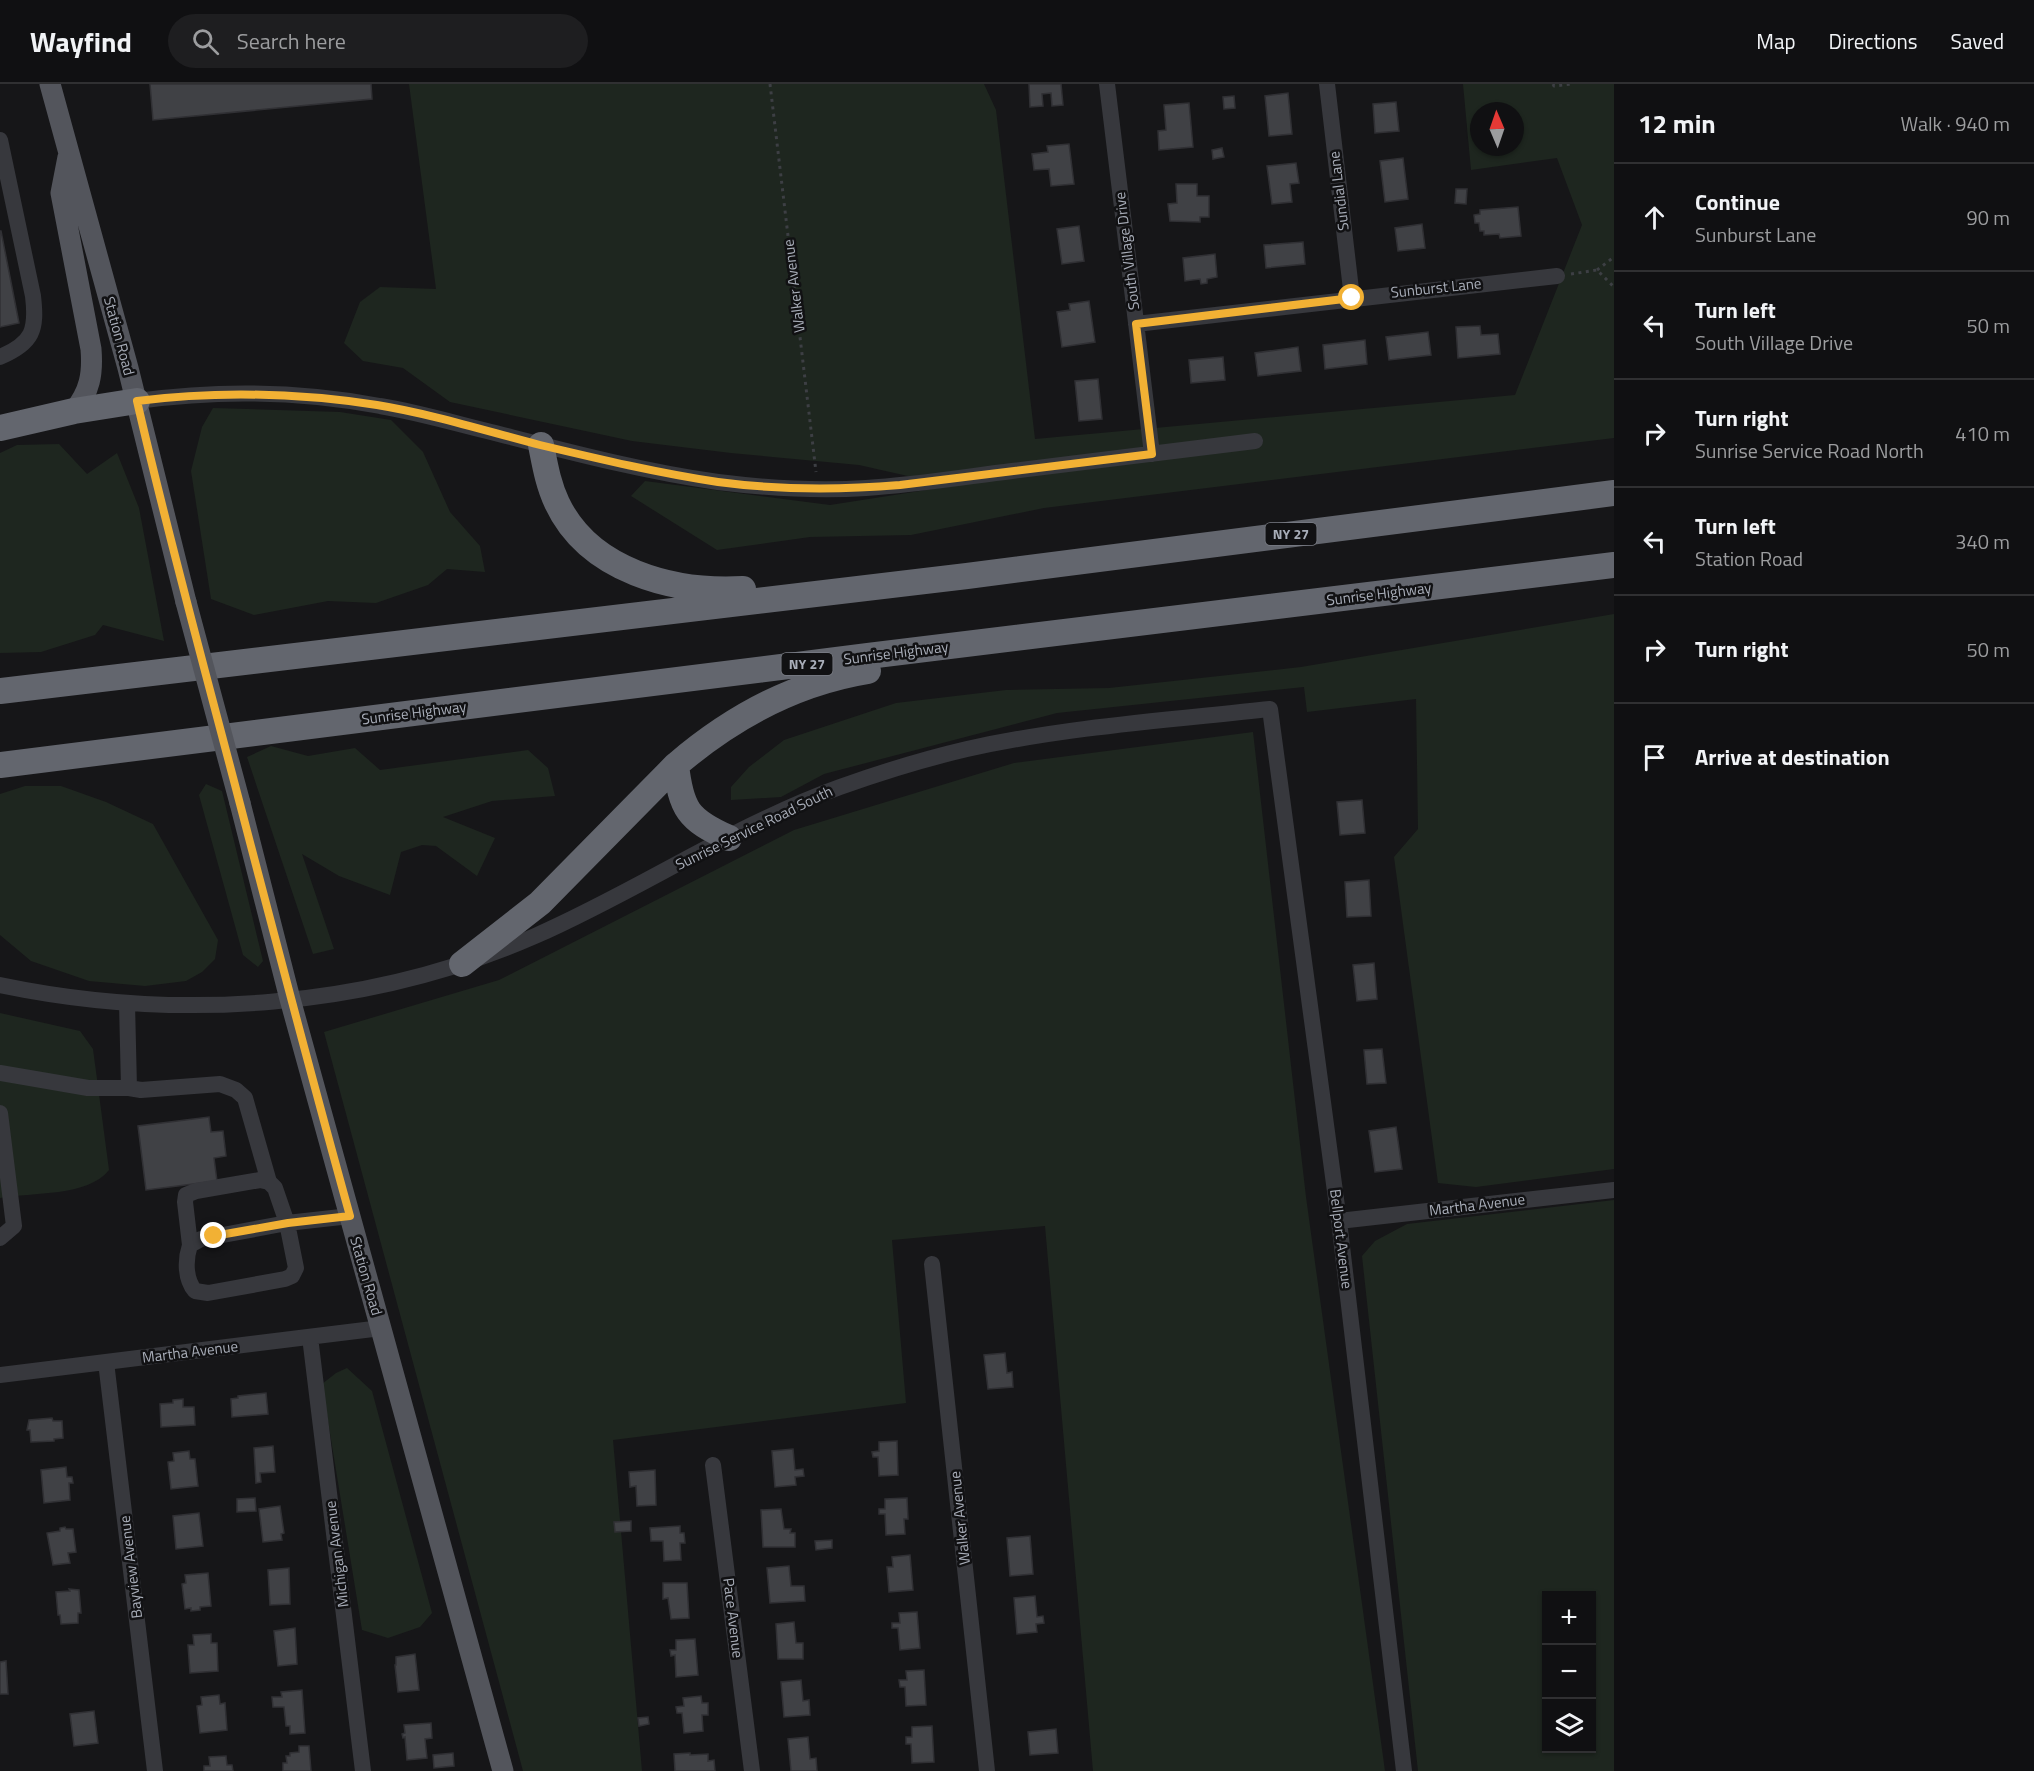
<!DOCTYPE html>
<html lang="en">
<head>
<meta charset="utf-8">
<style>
  body { margin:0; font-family:"Titillium Web",sans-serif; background:#1e1e20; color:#f1f3f6 }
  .controls { position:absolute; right:18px; bottom:18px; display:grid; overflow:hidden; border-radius:0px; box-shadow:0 2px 4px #0004 }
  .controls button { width:54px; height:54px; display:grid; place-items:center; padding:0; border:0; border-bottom:2px solid #303032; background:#101012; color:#f1f3f6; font:30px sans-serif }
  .compass { position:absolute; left:1470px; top:18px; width:54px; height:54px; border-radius:50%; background:#101012; box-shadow:0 2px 4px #0004; rotate:358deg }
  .stop { position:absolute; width:18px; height:18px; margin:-14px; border:4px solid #f2b134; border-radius:50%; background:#fff }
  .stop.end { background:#f2b134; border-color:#fff; box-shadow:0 2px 6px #0008 }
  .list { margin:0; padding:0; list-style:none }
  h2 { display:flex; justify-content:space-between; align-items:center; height:78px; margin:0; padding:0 24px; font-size:26px }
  h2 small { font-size:20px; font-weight:400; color:#9c9d9f }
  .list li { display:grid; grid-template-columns:39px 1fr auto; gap:18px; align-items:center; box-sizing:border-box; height:108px; padding:0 24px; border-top:2px solid #303032 }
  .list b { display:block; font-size:22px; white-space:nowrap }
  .list p { margin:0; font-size:20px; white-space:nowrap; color:#9c9d9f }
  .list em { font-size:20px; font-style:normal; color:#9c9d9f }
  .icon { flex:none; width:33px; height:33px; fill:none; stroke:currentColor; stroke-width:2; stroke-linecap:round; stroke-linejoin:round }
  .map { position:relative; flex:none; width:1614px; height:1687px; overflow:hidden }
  header { display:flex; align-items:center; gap:36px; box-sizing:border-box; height:84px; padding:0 30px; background:#101012; border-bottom:2px solid #303032 }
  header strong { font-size:28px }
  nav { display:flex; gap:33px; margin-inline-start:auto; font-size:21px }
  .search { width:420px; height:54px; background:#1e1e20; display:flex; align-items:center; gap:15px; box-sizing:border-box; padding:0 21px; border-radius:33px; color:#9c9d9f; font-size:22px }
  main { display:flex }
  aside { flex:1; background:#101012 }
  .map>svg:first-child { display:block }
  .green { fill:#1e261f; fill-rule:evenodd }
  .building { fill:#404145; stroke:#303034; stroke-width:1.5 }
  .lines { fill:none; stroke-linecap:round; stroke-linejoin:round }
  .path { stroke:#3d3f44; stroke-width:3; stroke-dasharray:3 4.5; stroke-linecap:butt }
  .minor { stroke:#37383d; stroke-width:16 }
  .major { stroke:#53555c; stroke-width:21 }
  .highway { stroke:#63666e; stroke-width:26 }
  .major-bridge { stroke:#53555c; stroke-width:21 }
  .route { stroke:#f2b134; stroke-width:8 }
  .labels { text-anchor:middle; stroke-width:5; stroke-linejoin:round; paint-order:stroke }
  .shield { fill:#111113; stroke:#7b7e86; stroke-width:1.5 }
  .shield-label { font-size:14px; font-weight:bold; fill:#a8adb8 }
  .street-label { font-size:15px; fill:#a8adb8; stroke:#111113 }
</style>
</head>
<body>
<header>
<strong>Wayfind</strong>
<div class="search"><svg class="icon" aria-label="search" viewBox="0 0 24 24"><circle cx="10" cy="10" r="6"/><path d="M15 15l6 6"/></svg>Search here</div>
<nav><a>Map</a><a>Directions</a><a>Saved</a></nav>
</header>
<main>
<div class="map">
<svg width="1614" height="1687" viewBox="0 0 1614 1687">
  <rect width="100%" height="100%" fill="#161618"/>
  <path class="green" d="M409,0H984L996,26L1035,355L1515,311L1582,141L1557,74L1471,86L1463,0H1614V354L1044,424L911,451L810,453L717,466L631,412L645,397L830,421L952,402L859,381L731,369L632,357L450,318L403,284L363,277L344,259L360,218L380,203L436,205ZM1479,27H1515V63H1479Z
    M213,324L340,328L391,336L423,368L450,428L480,462L485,488L447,485L428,501L376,519L328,517L254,531L211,515L191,387L202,343Z
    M59,360L87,390L117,369L139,424L164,557L103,541L95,551L41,568L0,569V369L17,361Z
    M1614,530V1085L1476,1103L1438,1099L1394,773L1418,745L1416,615L1307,628L1304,603L1057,629L824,690L781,713L731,716V703L749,683L784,656L896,619L1006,606L1109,604L1301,583Z
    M1253,648L1306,1113L1385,1687H1093L1045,1142L892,1156L906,1319L613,1356L642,1687H523L324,948L499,896L794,746L1014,679Z
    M271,662L308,672L355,664L380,686L528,666L548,684L555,712L492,717L443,733L495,754L477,792L436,762L422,761L401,768L390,811L339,792L302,770L334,865L313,870L247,673Z
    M206,700L222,707L263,877L258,883L243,871L199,711Z
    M25,702H61L106,718L153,740L218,856L215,875L202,888L186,897L145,902L89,897L31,877L0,851V710Z
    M0,929L80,947L93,965L109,1086C88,1113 32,1108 0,1114Z
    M1614,1116V1687H1418L1362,1172L1375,1157L1407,1140ZM1546,1512H1592V1664H1546Z
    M347,1284L372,1307L432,1529L420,1543L388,1554L362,1546L322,1300L336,1289Z"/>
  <path class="building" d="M150,0H371L372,15L153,36Z
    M1029,0H1061L1063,21L1052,22L1051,9L1042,10L1043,22L1030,23Z
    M1288,9L1292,50L1269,52L1265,12Z
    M1234,12L1235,24L1224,25L1223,13Z
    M1396,18L1399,47L1375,49L1373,20Z
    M1189,19L1193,63L1159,66L1158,47L1166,46L1164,21Z
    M1069,60L1074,100L1051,102L1049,85L1034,86L1032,70L1048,68L1047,62Z
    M1222,64L1224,73L1213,75L1212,66Z
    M1403,74L1408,115L1385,118L1380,77Z
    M1296,79L1299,99L1290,100L1292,118L1272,120L1267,82Z
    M1176,100H1197V112H1209V133H1200V138L1170,137L1168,120L1177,119Z
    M1456,105H1467L1466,120L1455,119Z
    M1518,123L1521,152L1500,154L1499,150L1484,151V147H1480L1479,139H1475L1474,131L1480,130V126Z
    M1422,140L1425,164L1398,167L1395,144Z
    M1079,142L1084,177L1062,180L1057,145Z
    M0,147H1L19,239L0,243Z
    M1303,158L1305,180L1266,184L1264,161Z
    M1215,170L1217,193L1207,195V199L1201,200L1200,195L1185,197L1183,174Z
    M1089,217L1095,258L1062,263L1057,228L1070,226L1069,220Z
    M1480,242L1481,251L1498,250L1500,270L1458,274L1456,243Z
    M1428,248L1431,271L1389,276L1386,253Z
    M1365,256L1367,280L1325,285L1323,261Z
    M1298,263L1301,287L1258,292L1255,269Z
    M1223,273L1225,296L1191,299L1189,276Z
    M1098,295L1102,335L1079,337L1075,297Z
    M1362,716L1365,749L1340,751L1337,718Z
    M1369,796L1371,832L1347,833L1345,798Z
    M1374,879L1377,915L1357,917L1353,881Z
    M1382,965L1386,999L1367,1000L1364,966Z
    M209,1033L211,1048L223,1047L226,1072L214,1074L217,1097L146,1106L138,1042Z
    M1396,1043L1402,1085L1375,1088L1369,1047Z
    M1005,1269L1007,1289L1012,1288L1013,1303L988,1305L984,1271Z
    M266,1309L268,1330L232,1333L231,1315L238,1314V1312Z
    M183,1315V1323H194L195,1341L161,1343L160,1320L173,1319V1316Z
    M52,1334L53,1337H62L63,1354L54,1355V1357L31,1358L30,1346H27L29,1336Z
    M897,1357L898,1391L879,1392L878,1373H873L872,1368L879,1367V1358Z
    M273,1362L275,1388L260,1389L261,1398L256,1399L254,1364Z
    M793,1365L795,1386L803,1385L804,1392L795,1393L796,1401L775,1403L772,1367Z
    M189,1367L190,1375H195L198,1402L171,1405L168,1378L174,1377L173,1369Z
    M66,1383L67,1393H72L73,1399H69L70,1416L44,1419L41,1386Z
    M655,1386L656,1421L637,1422L636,1402L630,1403L629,1388Z
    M255,1414L256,1427L237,1428V1415Z
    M907,1414L908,1435H904L905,1450L886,1451L885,1430H879V1425H885V1415Z
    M280,1422L284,1449L281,1450L282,1456L263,1458L259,1425Z
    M781,1425L784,1445H791L790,1449H795V1463H763L761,1426Z
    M199,1429L203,1462L176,1465L173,1432Z
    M631,1437V1447L615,1448L614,1438Z
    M680,1442V1449H684L685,1459H680L681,1476L664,1477L663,1457H651L650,1444Z
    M65,1443L66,1445H73L76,1468L68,1469L70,1479L53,1481L47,1449L60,1447V1444Z
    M1030,1452L1033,1490L1010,1492L1007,1454Z
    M832,1456V1464L816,1466L815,1457Z
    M910,1471L913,1506L889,1508L887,1483H893L892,1473Z
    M789,1482L791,1502H804L805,1517L770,1519L767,1484Z
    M289,1484L290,1520L270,1521L268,1486Z
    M208,1489L211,1522L200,1523V1526L191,1527V1524L185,1525L182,1500L186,1499L185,1491Z
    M663,1499H687L689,1534L671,1535L668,1514L663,1515Z
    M69,1505L79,1506L81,1529H78V1539L61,1540L60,1531H58L56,1508L70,1507Z
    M1035,1512L1037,1533L1043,1532L1044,1539L1036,1540L1037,1548L1017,1550L1014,1514Z
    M917,1528L920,1564L900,1566L898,1544H892V1539H900L899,1529Z
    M794,1538L796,1559H803V1575H778L776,1540Z
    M295,1544L297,1580L278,1582L274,1547Z
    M211,1550V1559H217L218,1587L190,1589L188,1561H194L193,1551Z
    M695,1555L698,1591L676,1593L675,1571L671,1572L670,1566H676V1556Z
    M415,1570L419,1606L398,1608L395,1581H396V1573Z
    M6,1577L8,1610H0V1578Z
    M924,1586L926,1621L906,1622L905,1603H900L899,1596H907L906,1587Z
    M801,1596L803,1617L809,1616L810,1631L784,1633L781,1598Z
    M302,1606L305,1649L290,1650V1642H286L284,1623H273L272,1613H282L281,1608Z
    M219,1611L220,1620L225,1619L227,1646L200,1649L197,1622L202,1621L201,1613Z
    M701,1612L702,1619H708V1631H702L703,1647L684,1649L682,1629H677L676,1623L684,1622L683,1614Z
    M94,1627L98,1659L74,1662L70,1630Z
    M648,1633L649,1640L639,1642L638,1634Z
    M431,1639L432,1654L425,1655L427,1674L407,1676L405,1653L403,1654L402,1650L405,1649L404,1641Z
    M932,1642L934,1678L912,1679L911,1660H906V1653H912V1643Z
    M1056,1645L1058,1669L1030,1671L1028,1648Z
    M808,1653L810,1675L816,1674L817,1687H791L788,1655Z
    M299,1662H309L311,1687H283V1679H287L286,1672H290V1669L299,1668Z
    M453,1669L454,1682L434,1684L433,1671Z
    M690,1669V1671L708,1670V1677L714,1676L715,1687H675L674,1670Z
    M226,1672L227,1681H232L233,1687H204V1682H210L209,1673Z"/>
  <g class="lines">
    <path class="path" d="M770,0L816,388
      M1553,0L1554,2L1572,0
      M1597,186L1614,173
      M1571,190L1597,186L1614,203"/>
    <path class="minor" d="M1107,0L1152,370
      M1327,0L1352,214
      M0,56L33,212C37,246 33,259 0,273
      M1136,240L1557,192
      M137,317C216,306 301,307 380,322C417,328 454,339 491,348C566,367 641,387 718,398C766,404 817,407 866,404C915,401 964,393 1012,387C1093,377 1174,367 1255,357
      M0,901C177,938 368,925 535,852C638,807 734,741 840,703C882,688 924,675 967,665C1066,643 1169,636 1270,625L1339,1137L1404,1687
      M127,919L129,1004L141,1006L220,1000L236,1006L245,1014L269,1098
      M0,989L88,1004H129
      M0,1029L14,1142L0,1154
      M1339,1137L1614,1106
      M190,1161L185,1118L186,1111L196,1107L260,1096L269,1098L275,1104L287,1139L296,1184L292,1192L285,1195L208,1209L195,1207C185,1195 185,1176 190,1161L201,1155L287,1139L350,1132
      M932,1180L987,1687
      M310,1253L363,1687
      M106,1278L155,1687
      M0,1291L381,1244
      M713,1381L752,1687"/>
    <path class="major" d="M50,0L128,284L186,518
      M68,73L61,109L91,265C93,290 90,307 74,327
      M240,719L290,915L503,1687"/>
    <path class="highway" d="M0,344L74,327L137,317
      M541,361C545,381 548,400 557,419C589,487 673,509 743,505
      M0,607L967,492L1614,409
      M0,681L868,572L1614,481
      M676,681C681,725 688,736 729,754
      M462,880L540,819L676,681C732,633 794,599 868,587"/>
    <path class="major-bridge" d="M186,518L240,719"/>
  </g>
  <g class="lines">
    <path class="route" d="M214,1152L288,1139L350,1132C312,995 276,858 240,720C205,586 168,452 137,317C216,307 298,309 377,321C432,330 486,347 540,361C599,375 658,389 718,398C778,406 840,406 900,401L1152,370L1136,240L1352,214"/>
  </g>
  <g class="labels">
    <g class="shield">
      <rect x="1265.5" y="439" width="51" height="22" rx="4.5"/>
      <rect x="781.5" y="569" width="51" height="22" rx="4.5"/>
    </g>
    <g class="shield-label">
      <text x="1291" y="455">NY 27</text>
      <text x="807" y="585">NY 27</text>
    </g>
    <g class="street-label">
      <text transform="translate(1339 107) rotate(-97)" y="5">Sundial Lane</text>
      <text transform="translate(1127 167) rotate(-97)" y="5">South Village Drive</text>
      <text transform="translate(794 202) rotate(-97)" y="5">Walker Avenue</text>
      <text transform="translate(1436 204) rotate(-6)" y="5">Sunburst Lane</text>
      <text transform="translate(119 252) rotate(75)" y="5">Station Road</text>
      <text transform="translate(1379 510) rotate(-7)" y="5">Sunrise Highway</text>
      <text transform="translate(896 569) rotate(-7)" y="5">Sunrise Highway</text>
      <text transform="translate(414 629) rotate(-7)" y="5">Sunrise Highway</text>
      <text transform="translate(754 744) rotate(-26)" y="5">Sunrise Service Road South</text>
      <text transform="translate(1477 1121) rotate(-7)" y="5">Martha Avenue</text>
      <text transform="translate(1341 1155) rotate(83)" y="5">Bellport Avenue</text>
      <text transform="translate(366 1192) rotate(74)" y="5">Station Road</text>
      <text transform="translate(190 1268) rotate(-7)" y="5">Martha Avenue</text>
      <text transform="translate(960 1434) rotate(-96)" y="5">Walker Avenue</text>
      <text transform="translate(337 1470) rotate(-97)" y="5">Michigan Avenue</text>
      <text transform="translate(131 1483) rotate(-97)" y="5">Bayview Avenue</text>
      <text transform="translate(733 1534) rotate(83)" y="5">Pace Avenue</text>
    </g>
  </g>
</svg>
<div class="controls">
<button>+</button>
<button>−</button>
<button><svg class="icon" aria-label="layers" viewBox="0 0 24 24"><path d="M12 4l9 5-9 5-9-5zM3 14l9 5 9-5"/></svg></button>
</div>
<svg class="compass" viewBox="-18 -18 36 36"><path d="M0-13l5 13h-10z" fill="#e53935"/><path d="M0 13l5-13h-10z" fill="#9c9d9f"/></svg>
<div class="stop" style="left:1352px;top:214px"></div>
<div class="stop end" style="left:214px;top:1152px"></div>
</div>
<aside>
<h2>12 min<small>Walk · 940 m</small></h2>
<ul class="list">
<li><svg class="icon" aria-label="ahead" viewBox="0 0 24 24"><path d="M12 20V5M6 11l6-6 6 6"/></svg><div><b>Continue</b><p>Sunburst Lane</p></div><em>90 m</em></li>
<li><svg class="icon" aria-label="left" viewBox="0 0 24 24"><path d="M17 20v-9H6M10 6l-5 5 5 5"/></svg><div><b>Turn left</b><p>South Village Drive</p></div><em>50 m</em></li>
<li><svg class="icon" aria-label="right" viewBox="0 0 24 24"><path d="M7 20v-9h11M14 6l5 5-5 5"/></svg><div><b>Turn right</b><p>Sunrise Service Road North</p></div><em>410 m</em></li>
<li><svg class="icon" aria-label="left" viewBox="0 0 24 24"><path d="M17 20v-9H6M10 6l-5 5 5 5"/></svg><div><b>Turn left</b><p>Station Road</p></div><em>340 m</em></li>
<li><svg class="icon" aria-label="right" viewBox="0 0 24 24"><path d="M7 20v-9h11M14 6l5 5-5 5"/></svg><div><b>Turn right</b></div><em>50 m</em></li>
<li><svg class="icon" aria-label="arrive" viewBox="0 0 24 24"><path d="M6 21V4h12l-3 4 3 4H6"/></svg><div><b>Arrive at destination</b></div></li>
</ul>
</aside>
</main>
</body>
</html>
